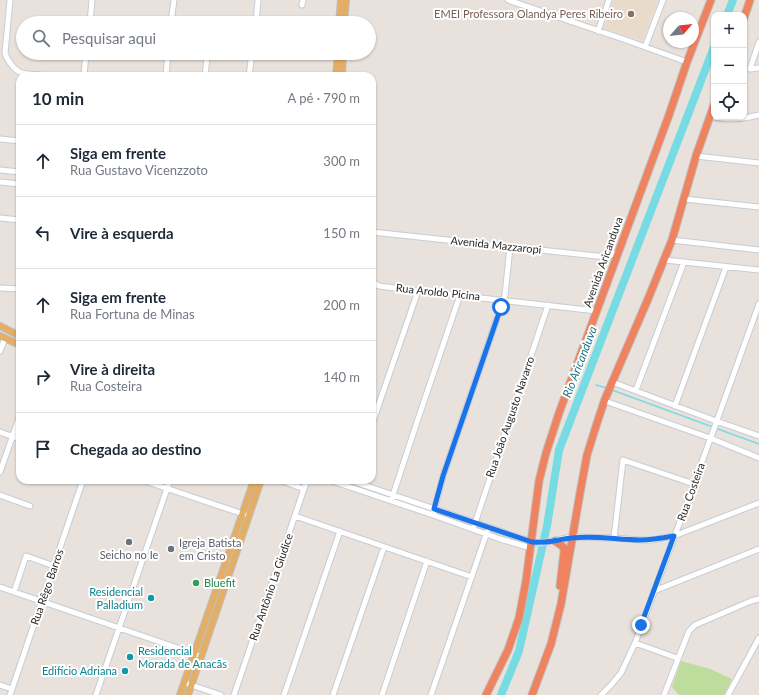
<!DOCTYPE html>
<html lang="pt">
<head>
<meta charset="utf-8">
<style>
  body { margin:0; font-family:Lato,sans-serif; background:#f2f2f3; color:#1f2937 }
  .controls { position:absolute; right:12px; top:12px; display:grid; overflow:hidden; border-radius:8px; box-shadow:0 1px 3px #0004 }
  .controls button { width:36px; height:36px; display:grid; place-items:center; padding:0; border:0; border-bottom:1px solid #e0e1e3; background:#fff; color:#1f2937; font:20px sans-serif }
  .compass { position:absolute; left:663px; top:12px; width:36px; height:36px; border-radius:50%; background:#fff; box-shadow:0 1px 3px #0004; rotate:63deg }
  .stop { position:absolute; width:12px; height:12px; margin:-9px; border:3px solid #1a73e8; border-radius:50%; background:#fff }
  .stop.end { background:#1a73e8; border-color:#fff; box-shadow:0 1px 4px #0008 }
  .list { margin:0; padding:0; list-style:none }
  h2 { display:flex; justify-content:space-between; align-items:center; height:52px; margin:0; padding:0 16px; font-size:17px }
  h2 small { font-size:13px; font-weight:400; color:#747a83 }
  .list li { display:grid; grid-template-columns:26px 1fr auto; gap:12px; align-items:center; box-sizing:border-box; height:72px; padding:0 16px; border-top:1px solid #e0e1e3 }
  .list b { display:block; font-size:15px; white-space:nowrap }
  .list p { margin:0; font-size:13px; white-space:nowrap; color:#747a83 }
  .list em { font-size:13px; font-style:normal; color:#747a83 }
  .icon { flex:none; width:22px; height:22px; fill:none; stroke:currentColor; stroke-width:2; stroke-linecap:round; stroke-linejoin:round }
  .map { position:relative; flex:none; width:759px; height:695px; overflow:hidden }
  .search { position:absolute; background:#fff; box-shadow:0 1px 3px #0004; left:16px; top:16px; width:360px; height:44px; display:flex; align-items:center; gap:10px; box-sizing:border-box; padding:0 14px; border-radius:22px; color:#747a83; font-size:15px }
  .panel { position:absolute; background:#fff; box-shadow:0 1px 3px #0004; left:16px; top:72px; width:360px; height:412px; border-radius:12px }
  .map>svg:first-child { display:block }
  .education { fill:#eadacc }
  .green { fill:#bedc9c }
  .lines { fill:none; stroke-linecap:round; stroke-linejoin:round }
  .stream { stroke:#77dbe3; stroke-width:1.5 }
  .river { stroke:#77dbe3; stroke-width:8 }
  .minor-casing { stroke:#c7ccd5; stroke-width:7 }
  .major-casing { stroke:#bebebe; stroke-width:8 }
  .highway-casing { stroke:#bebebe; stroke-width:9 }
  .minor { stroke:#fff; stroke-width:5 }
  .major { stroke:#e3af66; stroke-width:6 }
  .highway { stroke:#ef8360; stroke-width:7 }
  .route { stroke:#1a73e8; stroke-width:5 }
  .education-dot { fill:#8d6e63; stroke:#fff; stroke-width:1.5 }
  .worship-dot { fill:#6b7280; stroke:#fff; stroke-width:1.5 }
  .leisure-dot { fill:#2e9e5b; stroke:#fff; stroke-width:1.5 }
  .culture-dot { fill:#0f9aa8; stroke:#fff; stroke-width:1.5 }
  .labels { text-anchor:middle; stroke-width:4; stroke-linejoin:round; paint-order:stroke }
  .education-label { font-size:11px; fill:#785e54; stroke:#fff; text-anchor:end }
  .street-label { font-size:11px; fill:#282828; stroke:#fff }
  .worship-label { font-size:11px; fill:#5b616d; stroke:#fff; text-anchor:start }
  .leisure-label { font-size:11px; fill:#27864d; stroke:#fff; text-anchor:start }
  .culture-label { font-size:11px; fill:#0d838f; stroke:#fff; text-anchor:end }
  .water-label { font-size:12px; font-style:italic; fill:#197a8c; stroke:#fff }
</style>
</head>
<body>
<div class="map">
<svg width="759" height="695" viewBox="0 0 759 695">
  <rect width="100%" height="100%" fill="#e9e1db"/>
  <path class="education" d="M614,0H658L642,41L604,28Z"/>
  <path class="green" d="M681,661L710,669L732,679L724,695H679L672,687Z"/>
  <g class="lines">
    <path class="stream" d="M596,385L607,388
      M612,390L759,444"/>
    <path class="river" d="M727,15L733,0
      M501,695L519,651L547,526L559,450L714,47"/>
    <g class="minor-casing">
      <path id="minor" d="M10,0L5,53C7,60 15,71 22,73C29,75 44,75 52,76
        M508,0L623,39L687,62
        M302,5L303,0
        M90,23L92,0
        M171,23L174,0
        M256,23L258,0
        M598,31L609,0
        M759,42L750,69L759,68
        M645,47L663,0
        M158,53L168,54
        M84,76L86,53
        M166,76L168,53
        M205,76L207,58
        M249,76L252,53
        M710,116C725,121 743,119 759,115
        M0,139L20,141
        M696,156L759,163
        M0,170L20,172
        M0,182L20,184
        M684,199L759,207
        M0,218L20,220
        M372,232L606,257L619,252
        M672,240L759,250
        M665,260L759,270
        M374,283L379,286L418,291L597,311
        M0,288L20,289
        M372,291L374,283
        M0,351L5,338
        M612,382L716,421L759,436
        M636,390L684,262
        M605,401L710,438L759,458
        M675,406L726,267
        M372,424L418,291
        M0,432L20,439
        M0,472L20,415
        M142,480L246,515
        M280,480L304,489
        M329,480L433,515L500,539L531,548
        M349,480L532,542L541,543L572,537L614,538L640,540H652L674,536L759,503
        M0,495L30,506
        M391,501L417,422L460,295
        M433,515L443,476L505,295L510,247
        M295,516L472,577
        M473,529L548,305
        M614,538L623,460L694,484
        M0,587L198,655
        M654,591L759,549
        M14,592L26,556L54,566
        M635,643L677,658
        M188,684L221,695
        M0,685L12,689
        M10,695L83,480
        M96,695L170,480
        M234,695L307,480
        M284,695L340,531
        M333,695L384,547
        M382,695L427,561
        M431,695L487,532
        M601,695L611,685L621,673L635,643L694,484L759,304
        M664,695L689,631L695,625L751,601L759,599
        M728,695L759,638"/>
    </g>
    <g class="major-casing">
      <path id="major" d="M339,23L341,0
        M344,23L346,0
        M336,76L338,53
        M342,76L343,53
        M0,326L20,336
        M0,336L20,345
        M180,695L254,480
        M188,695L261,480"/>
    </g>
    <g class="highway-casing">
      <path id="highway" d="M744,18L750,0
        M555,541L561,545L564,548V552L560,586
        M486,695L508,650L519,618L526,581L539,481L546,453L559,413L669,115L687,62L711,0
        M532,695L551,644L561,604L580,493L587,455L597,423L605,399L648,299L672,240L696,156L714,105"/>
    </g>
    <use href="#minor" class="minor"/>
    <use href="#major" class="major"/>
    <use href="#highway" class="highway"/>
  </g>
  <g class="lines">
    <path class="route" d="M501,307L443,476L434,509L532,542C547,544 558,539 572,538C595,535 618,540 640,540C652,540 663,538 674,536L641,625"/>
  </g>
  <circle class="education-dot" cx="631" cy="14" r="4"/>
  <g class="worship-dot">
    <circle cx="129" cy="542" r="4"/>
    <circle cx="171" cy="549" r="4"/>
  </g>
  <circle class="leisure-dot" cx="196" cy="583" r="4"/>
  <g class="culture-dot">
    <circle cx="151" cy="598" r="4"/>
    <circle cx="130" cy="657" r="4"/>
    <circle cx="125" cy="671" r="4"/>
  </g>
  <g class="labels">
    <g class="education-label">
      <text x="623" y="18">EMEI Professora Olandya Peres Ribeiro</text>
    </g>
    <g class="street-label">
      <text transform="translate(496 245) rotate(6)" y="4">Avenida Mazzaropi</text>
      <text transform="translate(603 262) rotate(-70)" y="4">Avenida Aricanduva</text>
      <text transform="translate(438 292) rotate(6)" y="4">Rua Aroldo Picina</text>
      <text transform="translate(510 417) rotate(-71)" y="4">Rua João Augusto Navarro</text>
      <text transform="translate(691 492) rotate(-70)" y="4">Rua Costeira</text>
      <text transform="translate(47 587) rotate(-71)" y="4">Rua Rêgo Barros</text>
      <text transform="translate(271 587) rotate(-71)" y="4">Rua Antônio La Giudice</text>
    </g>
    <g class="worship-label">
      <text x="179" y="547">Igreja Batista<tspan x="179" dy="13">em Cristo</tspan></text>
      <text x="129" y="559" text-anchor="middle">Seicho no Ie</text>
    </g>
    <g class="leisure-label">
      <text x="204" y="587">Bluefit</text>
    </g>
    <g class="culture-label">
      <text x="143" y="596">Residencial<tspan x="143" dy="13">Palladium</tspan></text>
      <text x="138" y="655" text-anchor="start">Residencial<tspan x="138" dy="13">Morada de Anacãs</tspan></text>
      <text x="117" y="675">Edifício Adriana</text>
    </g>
    <g class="water-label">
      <text transform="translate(580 362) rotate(-69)" y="4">Rio Aricanduva</text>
    </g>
  </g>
</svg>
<div class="controls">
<button>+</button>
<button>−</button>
<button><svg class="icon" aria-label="locate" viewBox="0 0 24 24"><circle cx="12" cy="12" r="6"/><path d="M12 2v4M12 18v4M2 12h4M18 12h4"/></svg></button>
</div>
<svg class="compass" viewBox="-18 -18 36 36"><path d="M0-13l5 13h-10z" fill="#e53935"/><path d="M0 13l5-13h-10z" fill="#747a83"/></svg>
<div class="stop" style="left:501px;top:307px"></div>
<div class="stop end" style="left:641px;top:625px"></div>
<div class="search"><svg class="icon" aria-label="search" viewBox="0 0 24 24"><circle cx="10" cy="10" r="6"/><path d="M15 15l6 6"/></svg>Pesquisar aqui</div>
<section class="panel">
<h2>10 min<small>A pé · 790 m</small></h2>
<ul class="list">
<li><svg class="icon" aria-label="ahead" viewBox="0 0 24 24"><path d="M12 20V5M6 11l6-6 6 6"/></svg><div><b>Siga em frente</b><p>Rua Gustavo Vicenzzoto</p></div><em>300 m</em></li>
<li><svg class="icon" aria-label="left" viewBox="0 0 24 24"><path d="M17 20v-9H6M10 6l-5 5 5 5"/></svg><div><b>Vire à esquerda</b></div><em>150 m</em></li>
<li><svg class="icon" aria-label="ahead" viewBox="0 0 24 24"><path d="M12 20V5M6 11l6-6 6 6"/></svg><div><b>Siga em frente</b><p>Rua Fortuna de Minas</p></div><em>200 m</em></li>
<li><svg class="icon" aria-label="right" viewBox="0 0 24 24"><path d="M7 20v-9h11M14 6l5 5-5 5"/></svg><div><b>Vire à direita</b><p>Rua Costeira</p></div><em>140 m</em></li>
<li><svg class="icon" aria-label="arrive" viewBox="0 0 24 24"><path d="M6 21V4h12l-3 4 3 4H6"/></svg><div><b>Chegada ao destino</b></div></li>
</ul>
</section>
</div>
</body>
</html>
